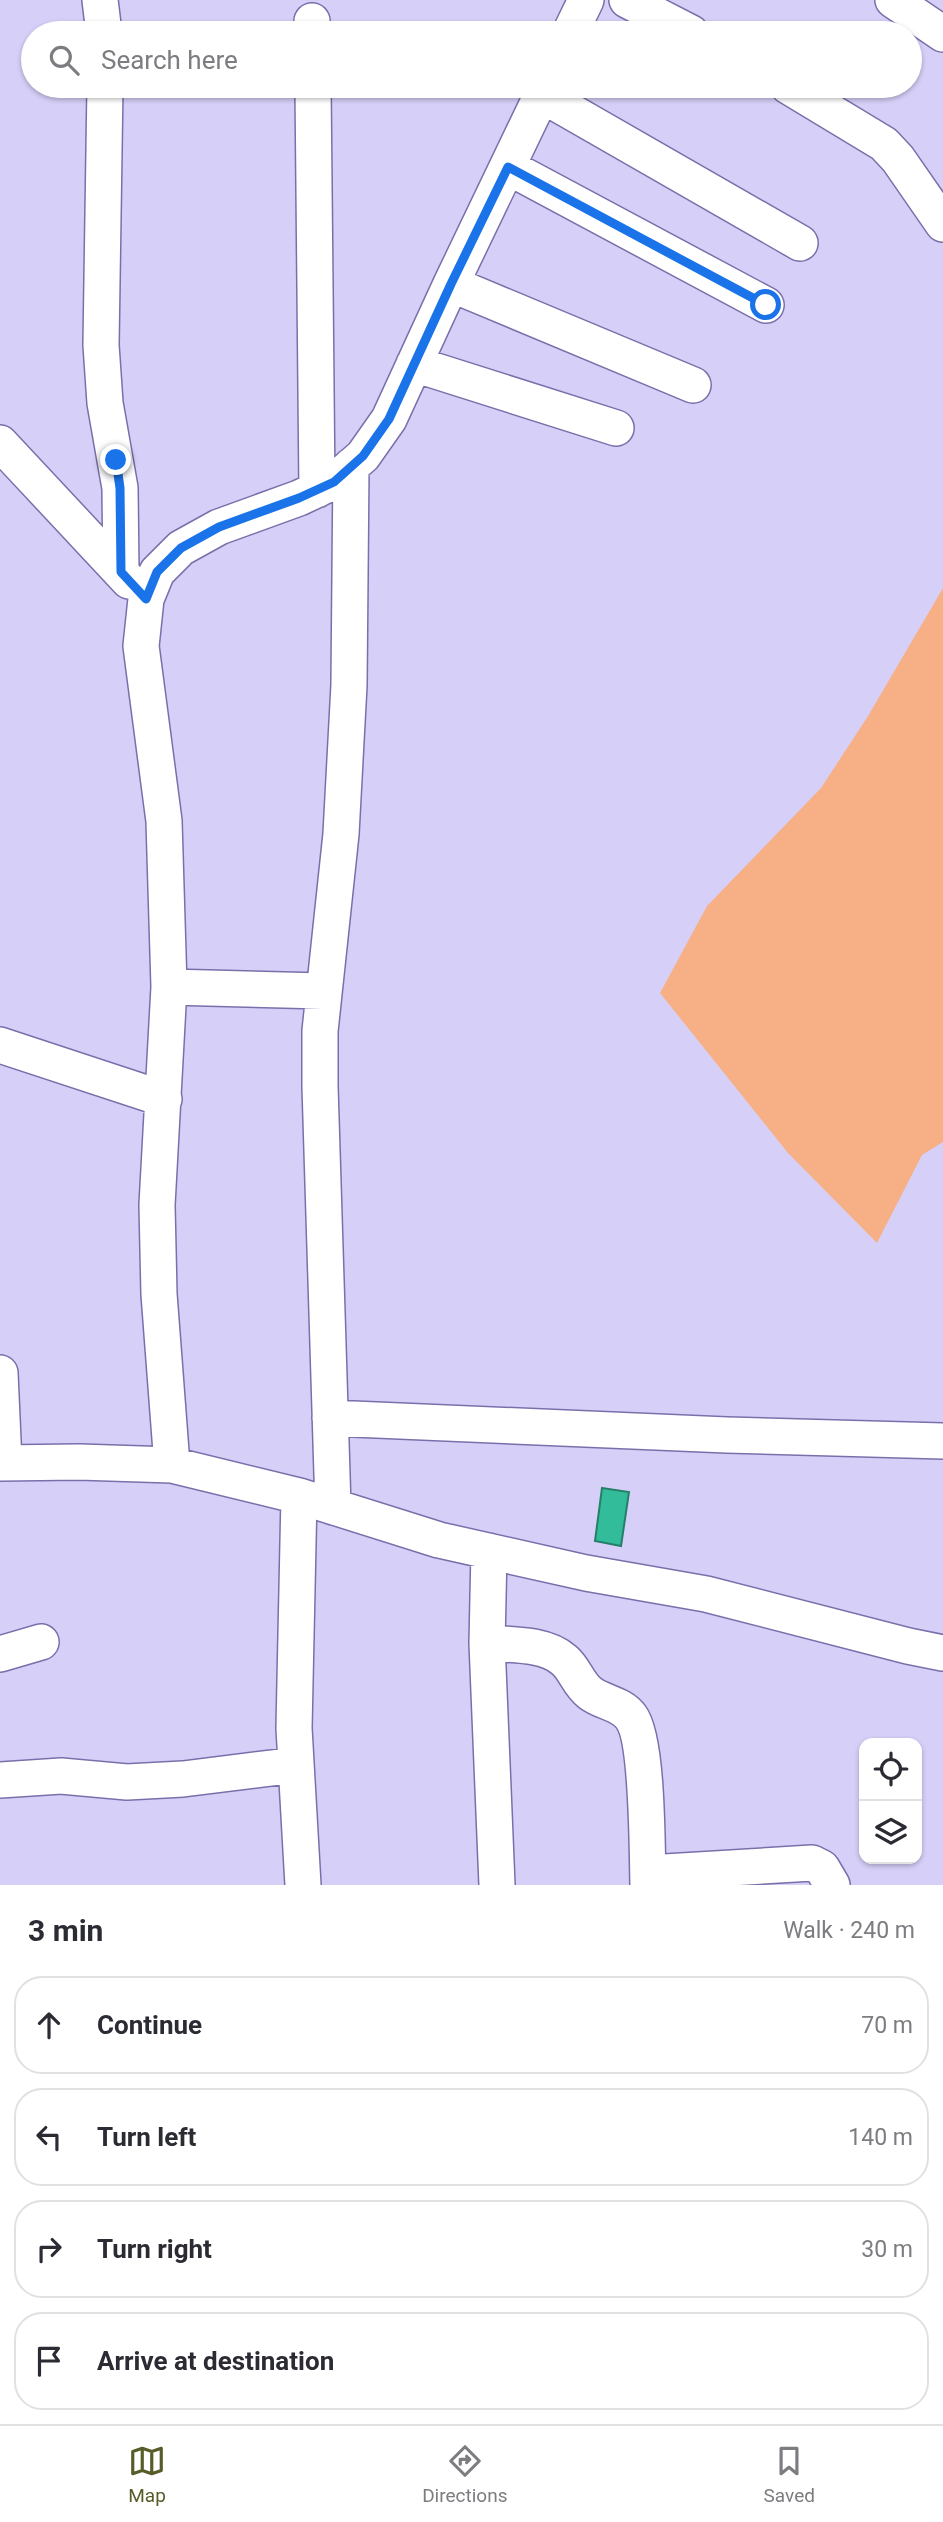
<!DOCTYPE html>
<html lang="en">
<head>
<meta charset="utf-8">
<style>
  body { margin:0; font-family:Roboto,sans-serif; background:#f2f2f3; color:#2b2b33 }
  .controls { position:absolute; right:21px; bottom:21px; display:grid; overflow:hidden; border-radius:14px; box-shadow:0 2px 5px #0004 }
  .controls button { width:63px; height:63px; display:grid; place-items:center; padding:0; border:0; border-bottom:2px solid #e1e1e2; background:#fff; color:#2b2b33; font:35px sans-serif }
  .stop { position:absolute; width:21px; height:21px; margin:-16px; border:5px solid #1a73e8; border-radius:50%; background:#fff }
  .stop.end { background:#1a73e8; border-color:#fff; box-shadow:0 2px 7px #0008 }
  .list { margin:0; padding:0; list-style:none }
  h2 { display:flex; justify-content:space-between; align-items:center; height:91px; margin:0; padding:0 28px; font-size:30px }
  h2 small { font-size:23px; font-weight:400; color:#7c7c81 }
  .list li { display:grid; grid-template-columns:46px 1fr auto; gap:21px; align-items:center; box-sizing:border-box; height:98px; margin:0 14px 14px; padding:0 14px; border:2px solid #e1e1e2; border-radius:28px }
  .list b { display:block; font-size:26px; white-space:nowrap }
  .list em { font-size:23px; font-style:normal; color:#7c7c81 }
  .icon { flex:none; width:38px; height:38px; fill:none; stroke:currentColor; stroke-width:2; stroke-linecap:round; stroke-linejoin:round }
  .map { position:relative; flex:none; width:943px; height:1885px; overflow:hidden }
  .search { position:absolute; background:#fff; box-shadow:0 2px 5px #0004; left:21px; right:21px; top:21px; height:77px; display:flex; align-items:center; gap:18px; box-sizing:border-box; padding:0 24px; border-radius:38px; color:#7c7c81; font-size:26px }
  .sheet { height:539px; background:#fff }
  nav { display:flex; justify-content:space-around; align-items:center; box-sizing:border-box; height:98px; border-top:2px solid #e1e1e2; background:#fff; font-size:19px; color:#7c7c81 }
  nav a { display:grid; justify-items:center; gap:4px }
  nav .on { color:#585c29 }
  .map>svg:first-child { display:block }
  .green { fill:#f7b085 }
  .building { fill:#32bc9a; stroke:#267f69; stroke-width:2 }
  .lines { fill:none; stroke-linecap:round; stroke-linejoin:round }
  .minor-casing { stroke:#7b6fab; stroke-width:38 }
  .minor { stroke:#fff; stroke-width:35 }
  .route { stroke:#1a73e8; stroke-width:9 }
</style>
</head>
<body>
<div class="map">
<svg width="943" height="1885" viewBox="0 0 943 1885">
  <rect width="100%" height="100%" fill="#d6d0f8"/>
  <path class="green" d="M943,588V1142L922,1155L877,1243L788,1153L660,993L707,906L821,788L868,716Z"/>
  <path class="building" d="M602,1488L629,1492L621,1546L595,1541Z"/>
  <g class="lines">
    <g class="minor-casing">
      <path id="minor" d="M100,0L104,33
        M627,0L691,33
        M893,0L943,34
        M312,21V33
        M570,33L586,0
        M105,86L101,345L105,403L120,488L121,572
        M313,86L317,490
        M788,86L884,144L898,159L943,224
        M542,95L800,243
        M508,167L766,305
        M451,284L693,385
        M414,364L616,428
        M0,443L129,581
        M169,987L323,991
        M0,1045L164,1099
        M0,1373L4,1463
        M330,1418L727,1435L943,1441
        M0,1463L79,1462L172,1465L299,1496L439,1540L586,1573L706,1594L908,1646L943,1653
        M172,1465L159,1294L157,1205L169,987L164,821L141,646L146,599L157,572L181,548L219,527L299,498L333,482L363,456L389,419L451,284L546,86
        M299,1496L294,1728L303,1885
        M333,1507L320,1086V1031L341,834L349,685L351,466
        M489,1551L487,1643L497,1885
        M487,1643C510,1645 545,1643 564,1660C575,1669 578,1684 590,1693C603,1703 621,1703 631,1717C648,1739 647,1851 648,1885
        M0,1654L41,1642
        M0,1780L61,1776L127,1782L183,1779L296,1765
        M648,1873L812,1863L822,1868L832,1885"/>
    </g>
    <use href="#minor" class="minor"/>
  </g>
  <g class="lines">
    <path class="route" d="M116,460L120,488L121,572L146,599L157,572L181,548L219,527L299,498L334,482L363,456L389,419L451,284L508,167L766,305"/>
  </g>
</svg>
<div class="controls">
<button><svg class="icon" aria-label="locate" viewBox="0 0 24 24"><circle cx="12" cy="12" r="6"/><path d="M12 2v4M12 18v4M2 12h4M18 12h4"/></svg></button>
<button><svg class="icon" aria-label="layers" viewBox="0 0 24 24"><path d="M12 4l9 5-9 5-9-5zM3 14l9 5 9-5"/></svg></button>
</div>
<div class="stop" style="left:766px;top:305px"></div>
<div class="stop end" style="left:116px;top:460px"></div>
<div class="search"><svg class="icon" aria-label="search" viewBox="0 0 24 24"><circle cx="10" cy="10" r="6"/><path d="M15 15l6 6"/></svg>Search here</div>
</div>
<section class="sheet">
<h2>3 min<small>Walk · 240 m</small></h2>
<ul class="list">
<li><svg class="icon" aria-label="ahead" viewBox="0 0 24 24"><path d="M12 20V5M6 11l6-6 6 6"/></svg><div><b>Continue</b></div><em>70 m</em></li>
<li><svg class="icon" aria-label="left" viewBox="0 0 24 24"><path d="M17 20v-9H6M10 6l-5 5 5 5"/></svg><div><b>Turn left</b></div><em>140 m</em></li>
<li><svg class="icon" aria-label="right" viewBox="0 0 24 24"><path d="M7 20v-9h11M14 6l5 5-5 5"/></svg><div><b>Turn right</b></div><em>30 m</em></li>
<li><svg class="icon" aria-label="arrive" viewBox="0 0 24 24"><path d="M6 21V4h12l-3 4 3 4H6"/></svg><div><b>Arrive at destination</b></div></li>
</ul>
</section>
<nav>
<a class="on"><svg class="icon" aria-label="map" viewBox="0 0 24 24"><path d="M3 6l6-2 6 2 6-2v14l-6 2-6-2-6 2zM9 4v14M15 6v14"/></svg>Map</a>
<a><svg class="icon" aria-label="directions" viewBox="0 0 24 24"><path d="M12 3l9 9-9 9-9-9zM9 14v-3h6M13 9l2 2-2 2"/></svg>Directions</a>
<a><svg class="icon" aria-label="saved" viewBox="0 0 24 24"><path d="M7 4h10v16l-5-4-5 4z"/></svg>Saved</a>
</nav>
</body>
</html>
